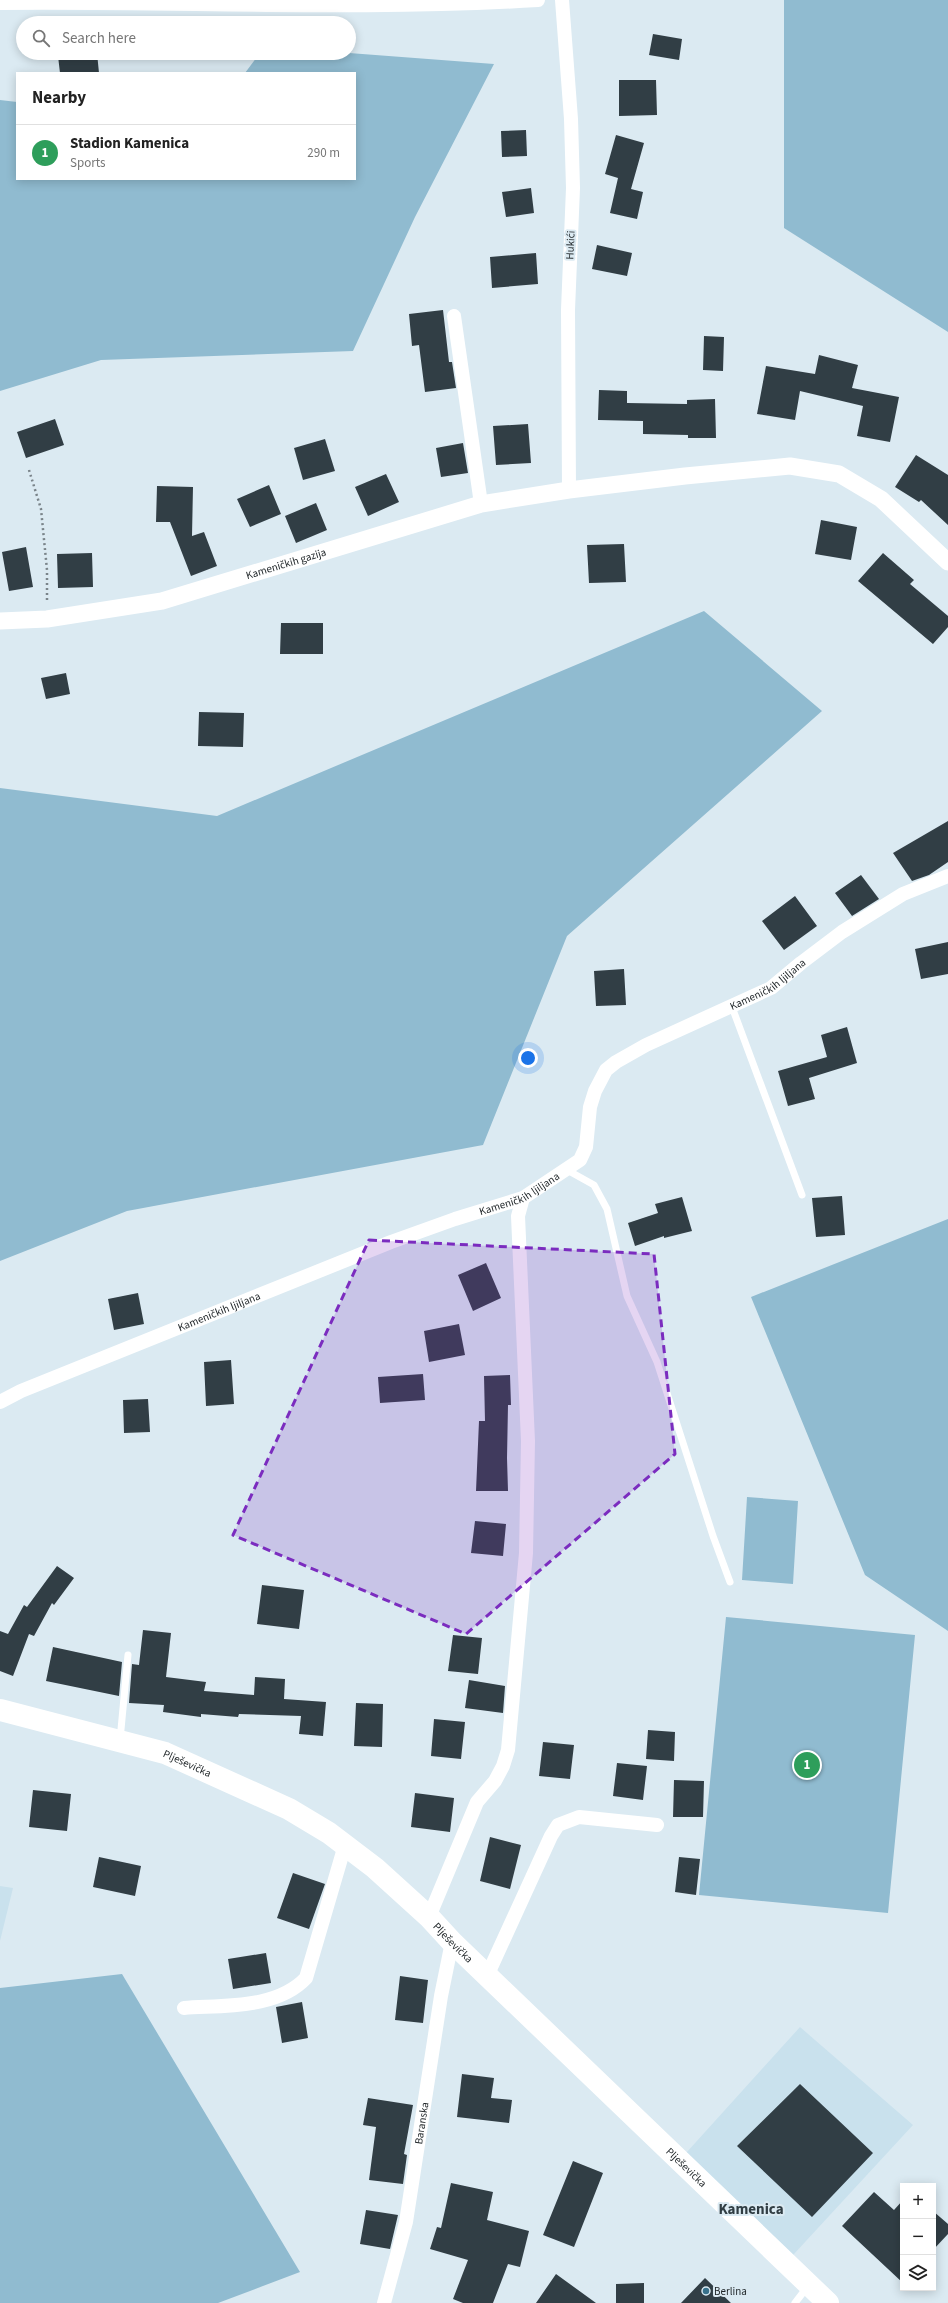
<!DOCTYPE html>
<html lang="en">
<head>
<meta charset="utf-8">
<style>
  body { margin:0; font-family:"Source Sans 3",sans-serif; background:#f2f2f2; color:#222 }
  .controls { position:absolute; right:12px; bottom:12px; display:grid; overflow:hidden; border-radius:0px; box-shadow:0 2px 10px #0003 }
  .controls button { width:36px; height:36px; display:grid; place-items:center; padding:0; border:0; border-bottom:1px solid #e0e0e0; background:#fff; color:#222; font:20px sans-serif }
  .you { position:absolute; left:528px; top:1058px; width:14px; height:14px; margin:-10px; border:3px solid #fff; border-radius:50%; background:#1a73e8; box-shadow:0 0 0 6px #1a73e833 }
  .badge { display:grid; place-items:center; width:26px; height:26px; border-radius:50%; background:#38718b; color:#fff; font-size:13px; font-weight:700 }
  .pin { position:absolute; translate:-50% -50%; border:2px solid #fff; box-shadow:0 1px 4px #0006 }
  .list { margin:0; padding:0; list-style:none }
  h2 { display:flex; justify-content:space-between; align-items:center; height:52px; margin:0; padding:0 16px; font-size:17px }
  h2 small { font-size:13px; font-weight:400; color:#767676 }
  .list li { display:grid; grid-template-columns:26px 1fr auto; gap:12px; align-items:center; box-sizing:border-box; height:56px; padding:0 16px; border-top:1px solid #e0e0e0 }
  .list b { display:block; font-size:15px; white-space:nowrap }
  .list p { margin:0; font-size:13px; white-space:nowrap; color:#767676 }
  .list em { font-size:13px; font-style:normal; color:#767676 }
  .icon { flex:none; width:22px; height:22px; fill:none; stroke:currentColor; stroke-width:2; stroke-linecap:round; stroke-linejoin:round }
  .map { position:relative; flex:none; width:948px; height:2303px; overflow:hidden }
  .search { position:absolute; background:#fff; box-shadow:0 2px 10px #0003; left:16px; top:16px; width:340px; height:44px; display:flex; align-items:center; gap:10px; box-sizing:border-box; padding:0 14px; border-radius:22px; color:#767676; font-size:15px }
  .panel { position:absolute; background:#fff; box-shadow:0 2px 10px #0003; left:16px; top:72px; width:340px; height:108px; border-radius:0px }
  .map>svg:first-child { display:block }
  .built { fill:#c9e1ed }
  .green { fill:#90bbd0 }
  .building { fill:#313e45 }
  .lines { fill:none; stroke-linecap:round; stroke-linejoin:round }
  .path { stroke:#7a848a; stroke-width:2.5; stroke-dasharray:2 3; stroke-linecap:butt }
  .service { stroke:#fff; stroke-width:7 }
  .minor { stroke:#fff; stroke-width:14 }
  .tertiary { stroke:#fff; stroke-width:17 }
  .primary { stroke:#fff; stroke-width:22 }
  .marked { fill:#7b2cbf; fill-opacity:0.2; stroke:#7b2cbf; stroke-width:3; stroke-dasharray:8 5; stroke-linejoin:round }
  .poi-dot { fill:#38718b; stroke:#dbeaf2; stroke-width:1.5 }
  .labels { text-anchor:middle; stroke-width:4; stroke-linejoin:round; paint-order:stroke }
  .street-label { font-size:11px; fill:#1e2427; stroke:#dbeaf2 }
  .poi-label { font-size:11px; fill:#1e2427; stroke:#dbeaf2; text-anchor:start }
  .district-label { font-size:15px; font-weight:bold; fill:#303d43; stroke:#dbeaf2 }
</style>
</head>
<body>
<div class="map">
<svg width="948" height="2303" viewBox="0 0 948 2303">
  <rect width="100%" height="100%" fill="#dbeaf2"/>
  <path class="built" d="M0,1886L13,1888L0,1941Z
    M800,2027L913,2125L782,2267L677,2163Z"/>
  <path class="green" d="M784,0H948V332L784,228Z
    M260,53H349L494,64L415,217L353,351L101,360L0,391V100L17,102V179H355V73H245Z
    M704,611L822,711L567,936L483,1145L127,1211L0,1261V788L217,816Z
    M948,1219V1631L865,1575L751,1297Z
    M747,1497L798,1501L793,1584L742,1580Z
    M726,1617L915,1635L888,1913L699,1895Z
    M122,1974L300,2272L218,2303H0V1988Z"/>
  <path class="building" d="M653,34L682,39L679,60L649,55Z
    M97,53L99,73H60L58,56Z
    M619,80H656L657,115L619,116Z
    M526,130L527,156L502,157L501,131Z
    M616,135L644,143L631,189L643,192L637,219L610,213L618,178L605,174Z
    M531,188L534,213L506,217L502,192Z
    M597,245L632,253L627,276L592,269Z
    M536,253L538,284L492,288L490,257Z
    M443,310L449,362H452L456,388L425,392L419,345L412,346L409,314Z
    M704,336L724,337L723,371L703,370Z
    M819,355L858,365L852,388L899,397L890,442L857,436L863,406L800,391L795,420L757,414L766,366L815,374Z
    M599,390L627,391V403L687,404V400L715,399L716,438H688V435L643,434V421L598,420Z
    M55,419L64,445L26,458L17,432Z
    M528,424L531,463L496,465L493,426Z
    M325,439L335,471L303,480L294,448Z
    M463,443L468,473L441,477L436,448Z
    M916,455L948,475V525L921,500L919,502L895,487Z
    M386,474L399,502L368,516L355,487Z
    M269,485L281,514L250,527L237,499Z
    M157,486L193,487L192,536L204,532L217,566L191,576L170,522H156Z
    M316,503L327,530L296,543L285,516Z
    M821,520L857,527L851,560L815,554Z
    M624,544L626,582L589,583L587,545Z
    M26,547L33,587L9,591L2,552Z
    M92,553L93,587L58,588L57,554Z
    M883,553L914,580L910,584L948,616V627L933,644L858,581Z
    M281,623H323V654H280Z
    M66,673L70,694L46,699L41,678Z
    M199,712L244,713L243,747L198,746Z
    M948,821V862L929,875L912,881L893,853Z
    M861,875L879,899L852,916L835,893Z
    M795,896L817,926L784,950L762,921Z
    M948,942V974L921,979L915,949Z
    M624,969L626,1005L596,1006L594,971Z
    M847,1027L857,1063L809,1078L815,1099L788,1106L778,1071L827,1057L821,1035Z
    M842,1196L845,1235L816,1237L812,1198Z
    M682,1197L692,1231L664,1238V1236L635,1246L628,1223L658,1213L655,1204Z
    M486,1263L501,1298L473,1311L458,1275Z
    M138,1293L144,1324L114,1330L108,1299Z
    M459,1324L465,1355L429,1362L424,1331Z
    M231,1360L234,1404L206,1406L204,1362Z
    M423,1374L425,1400L380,1403L378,1377Z
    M510,1375L511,1405H508L507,1458L508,1491H476L479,1421H485L484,1376Z
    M148,1399L150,1432L124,1433L123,1400Z
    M475,1521L506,1524L503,1556L471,1553Z
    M57,1566L74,1578L54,1605L52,1603L34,1636L29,1634L13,1676L0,1671V1631L8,1634L24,1605L27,1607Z
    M262,1585L304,1590L299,1629L257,1624Z
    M143,1630L171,1633L166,1677L206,1682L204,1691L254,1695L255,1677L285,1679L284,1699L326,1702L323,1736L299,1734L301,1716L239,1714L238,1717L201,1714V1717L163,1712L164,1705L129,1703L132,1664L139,1665Z
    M453,1635L482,1638L478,1674L448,1671Z
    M53,1647L122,1662L119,1696L46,1681Z
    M469,1680L505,1686L503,1713L465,1708Z
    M356,1703L383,1704L382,1747L354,1746Z
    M434,1719L465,1722L461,1759L431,1756Z
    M648,1730L675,1732L674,1761L646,1759Z
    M543,1742L574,1745L570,1779L539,1776Z
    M617,1763L647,1766L643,1800L613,1796Z
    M674,1780L704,1781L703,1817H673Z
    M33,1790L71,1794L67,1831L29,1827Z
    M415,1793L454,1798L450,1832L411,1827Z
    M490,1837L521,1845L510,1889L480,1881Z
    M99,1857L141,1866L135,1896L93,1887Z
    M679,1857L700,1859L696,1895L675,1892Z
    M293,1873L325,1884L309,1929L277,1918Z
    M266,1953L271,1983L233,1989L228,1959Z
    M400,1976L428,1980L423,2023L395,2020Z
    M302,2002L308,2038L282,2043L276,2007Z
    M462,2074L494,2078L491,2098L512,2100L509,2123L457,2117Z
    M800,2084L873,2153L812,2217L737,2146Z
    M368,2098L413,2105L404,2154L407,2155L403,2184L369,2180L376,2127L363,2125Z
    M573,2161L603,2173L574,2247L543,2235Z
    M451,2183L493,2192L487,2220L529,2231L520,2267L508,2264L493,2303H463L453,2299L468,2260L430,2249L437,2227L441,2228Z
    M874,2192L894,2210L903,2200V2283L842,2226Z
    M366,2210L398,2215L390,2249L360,2244Z
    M933,2211L948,2224V2234L933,2250Z
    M556,2274L596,2303H536Z
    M705,2278L731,2303H681Z
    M644,2283V2303H616V2284Z"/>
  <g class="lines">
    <path class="path" d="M29,470L41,509L47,570V602"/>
    <path class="service" d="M732,1007L802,1195
      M567,1170L594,1185L607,1209L627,1296L657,1362L713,1536L730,1582
      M120,1740L128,1655
      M795,2303L808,2286"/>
    <g class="minor">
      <path d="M562,0L571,119L573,188L568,310L569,490"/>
      <path d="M0,3C179,1 359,11 538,0"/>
      <path d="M454,316L481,504"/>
      <path id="s1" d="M0,1402L21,1391L391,1242L455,1219L523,1198L580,1160L586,1147L590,1107L595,1091L606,1070L616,1062L646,1045L771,988L801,963L842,932L903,894L948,876"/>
      <path d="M429,1917L477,1802L495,1781L503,1766L508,1750L526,1553L528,1441L518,1216L523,1198"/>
      <path d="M487,1976L551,1836L558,1825L579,1817L657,1825"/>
      <path d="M184,2008C224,2005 277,2009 306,1978L345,1845"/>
      <path id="s2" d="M384,2303L406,2222L441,1996L452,1942"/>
    </g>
    <path class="tertiary" id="s3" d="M0,621L47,619L162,601L481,504L569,490L685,476L790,466L839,474L881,499L948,562"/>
    <path class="primary" id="s4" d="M0,1710L165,1753L289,1809L329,1833L375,1868L429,1917L452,1942L828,2303"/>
  </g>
  <path class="marked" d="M369,1240L654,1254L675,1454L466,1634L233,1535Z"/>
  <circle class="poi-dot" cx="706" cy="2291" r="4"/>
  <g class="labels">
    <g class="street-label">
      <text transform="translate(570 245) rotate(-87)" y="4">Hukići</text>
      <text dy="4" stroke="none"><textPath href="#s3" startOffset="293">Kameničkih gazija</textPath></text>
      <text dy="4" stroke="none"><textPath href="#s1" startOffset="909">Kameničkih ljiljana</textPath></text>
      <text dy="4" stroke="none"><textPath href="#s1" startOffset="560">Kameničkih ljiljana</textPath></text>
      <text dy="4" stroke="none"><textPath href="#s1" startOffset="237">Kameničkih ljiljana</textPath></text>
      <text dy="4" stroke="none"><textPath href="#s4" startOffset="195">Plješevička</textPath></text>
      <text dy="4" stroke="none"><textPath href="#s4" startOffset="519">Plješevička</textPath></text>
      <text dy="4" stroke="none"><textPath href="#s2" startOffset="184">Baranska</textPath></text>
      <text dy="4" stroke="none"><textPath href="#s4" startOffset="843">Plješevička</textPath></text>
    </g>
    <g class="poi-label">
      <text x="714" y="2295">Berlina</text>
    </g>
    <g class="district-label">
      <text x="751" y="2214">Kamenica</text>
    </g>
  </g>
</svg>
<div class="controls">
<button>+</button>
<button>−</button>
<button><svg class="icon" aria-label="layers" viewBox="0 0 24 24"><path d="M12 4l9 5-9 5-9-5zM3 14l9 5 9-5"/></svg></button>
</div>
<div class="you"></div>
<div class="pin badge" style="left:807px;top:1765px;background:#2e9e5b">1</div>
<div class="search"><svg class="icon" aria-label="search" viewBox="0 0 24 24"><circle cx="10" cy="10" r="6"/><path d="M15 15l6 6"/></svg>Search here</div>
<section class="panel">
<h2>Nearby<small></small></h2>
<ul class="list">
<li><span class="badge" style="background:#2e9e5b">1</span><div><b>Stadion Kamenica</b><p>Sports</p></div><em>290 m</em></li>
</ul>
</section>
</div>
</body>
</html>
